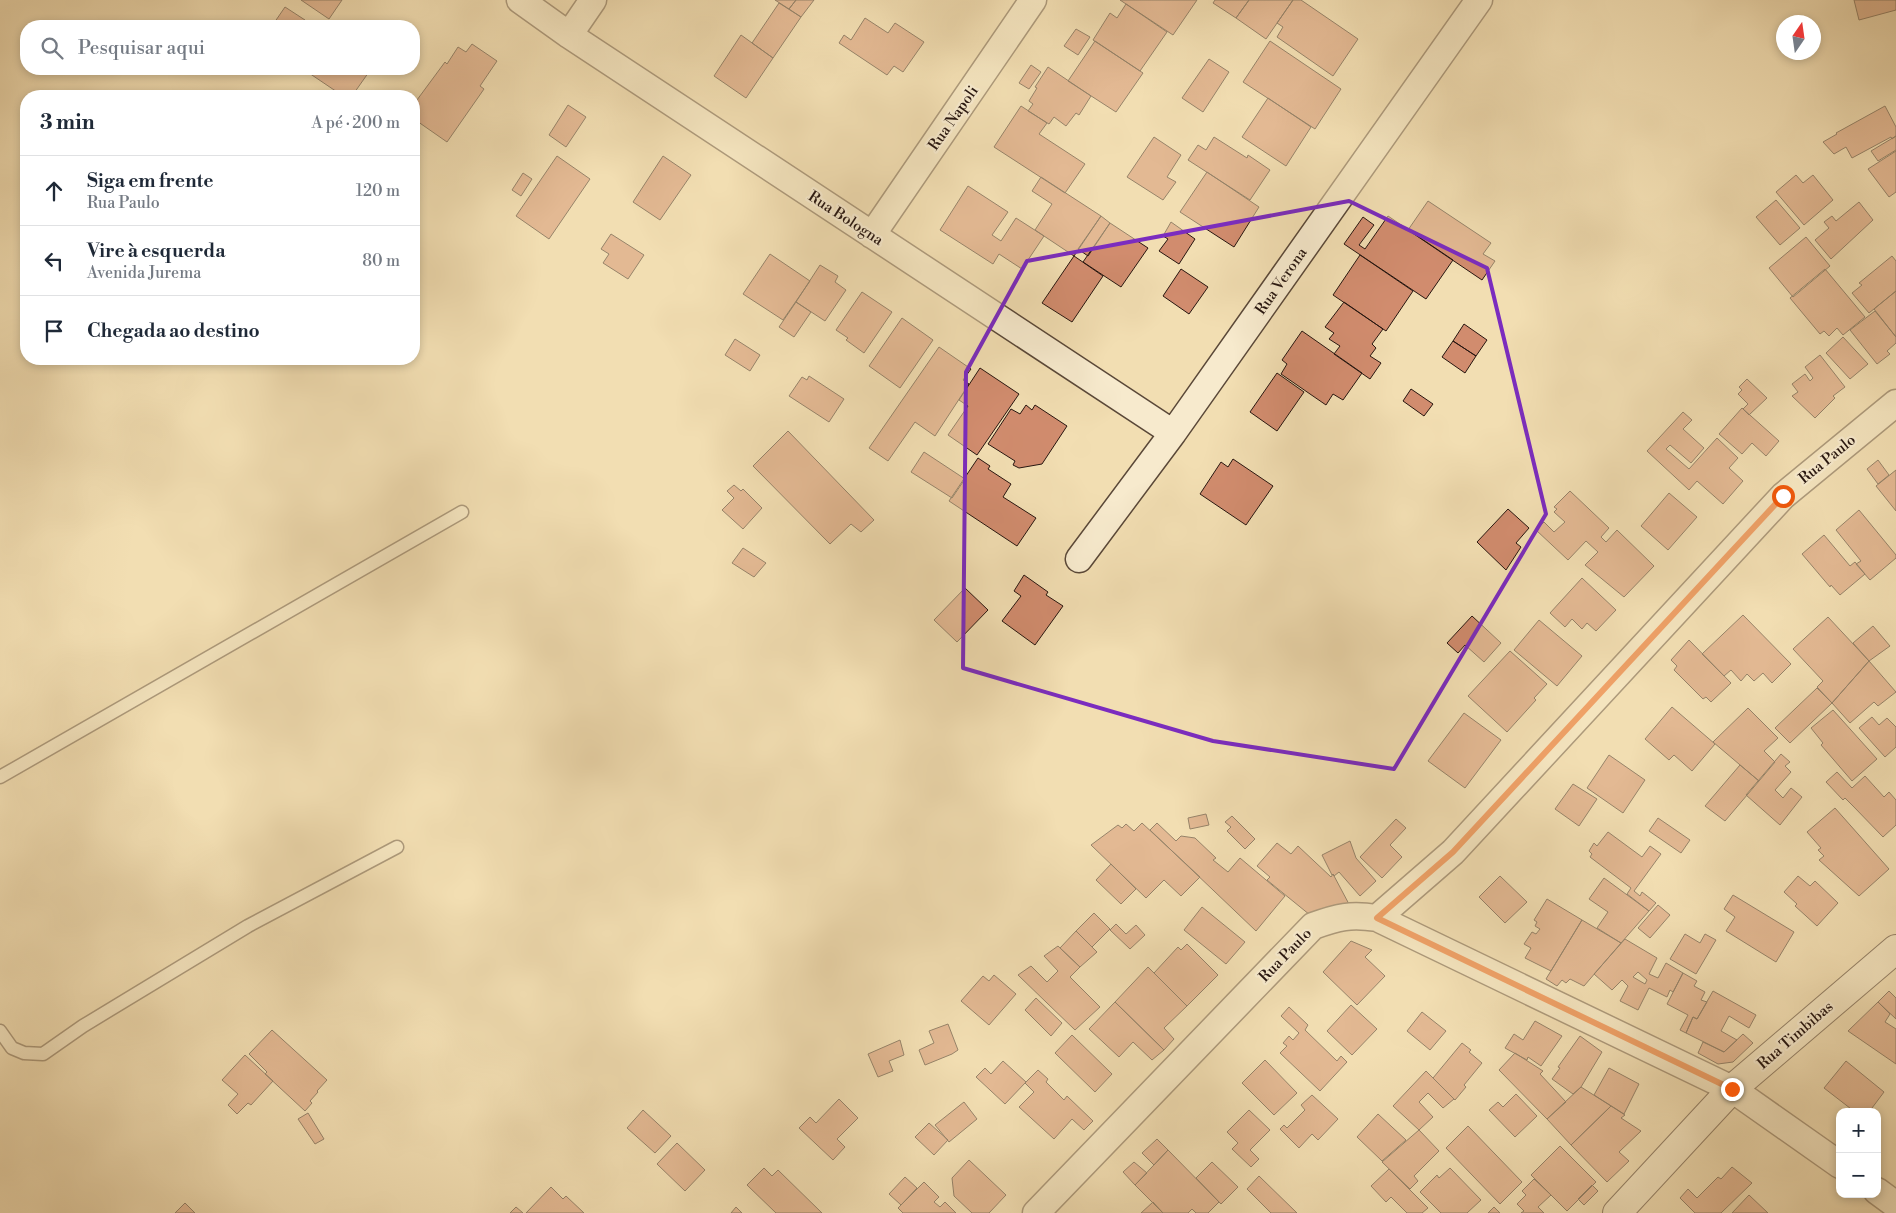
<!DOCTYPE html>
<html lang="pt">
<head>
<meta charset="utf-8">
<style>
  body { margin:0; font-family:"Libre Bodoni",serif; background:#f2f2f3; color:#1f2937 }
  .controls { position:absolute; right:15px; bottom:15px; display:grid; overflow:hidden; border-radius:10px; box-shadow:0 2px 8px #0003 }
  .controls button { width:45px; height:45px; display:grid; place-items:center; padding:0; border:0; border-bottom:1px solid #e0e1e3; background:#fff; color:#1f2937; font:25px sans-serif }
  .compass { position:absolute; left:1776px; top:15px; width:45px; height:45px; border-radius:50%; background:#fff; box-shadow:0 2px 8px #0003; rotate:13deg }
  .stop { position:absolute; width:15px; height:15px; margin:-11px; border:4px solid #ea580c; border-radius:50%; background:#fff }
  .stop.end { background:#ea580c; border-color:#fff; box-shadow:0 1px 5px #0008 }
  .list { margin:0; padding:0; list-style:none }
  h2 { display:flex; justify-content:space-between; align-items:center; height:65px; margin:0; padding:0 20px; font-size:21px }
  h2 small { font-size:16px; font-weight:400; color:#747a83 }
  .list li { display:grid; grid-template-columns:32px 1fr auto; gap:15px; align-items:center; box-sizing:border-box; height:70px; padding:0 20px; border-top:1px solid #e0e1e3 }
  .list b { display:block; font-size:19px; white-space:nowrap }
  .list p { margin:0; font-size:16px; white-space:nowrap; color:#747a83 }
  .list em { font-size:16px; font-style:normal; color:#747a83 }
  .icon { flex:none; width:28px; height:28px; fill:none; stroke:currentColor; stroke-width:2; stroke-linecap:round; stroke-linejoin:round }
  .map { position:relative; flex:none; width:1896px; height:1213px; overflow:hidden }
  .search { position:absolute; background:#fff; box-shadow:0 2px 8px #0003; left:20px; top:20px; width:400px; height:55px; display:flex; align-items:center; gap:12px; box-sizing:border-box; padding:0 18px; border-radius:20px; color:#747a83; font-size:19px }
  .panel { position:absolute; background:#fff; box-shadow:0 2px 8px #0003; left:20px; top:90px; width:400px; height:275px; border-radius:20px }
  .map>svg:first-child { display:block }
  .building { fill:#d18c6e; stroke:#271610; fill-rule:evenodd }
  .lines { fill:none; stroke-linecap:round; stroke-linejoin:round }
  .service-casing { stroke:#5a4838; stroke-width:15 }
  .minor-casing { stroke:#5a4838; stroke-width:29 }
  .secondary-casing { stroke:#271610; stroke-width:30 }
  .service { stroke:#f7eacd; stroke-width:12 }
  .minor { stroke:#f7eacd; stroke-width:26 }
  .secondary { stroke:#f7eacd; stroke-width:28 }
  .route { stroke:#ea580c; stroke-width:6 }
  .marked { fill:none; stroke:#7b2cbf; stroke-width:4; stroke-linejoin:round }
  .labels { text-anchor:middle; stroke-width:4.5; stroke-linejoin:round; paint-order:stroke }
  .street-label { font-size:15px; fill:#271610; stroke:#f7eacd }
</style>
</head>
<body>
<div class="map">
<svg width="1896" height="1213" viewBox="0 0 1896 1213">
  <rect width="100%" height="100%" fill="#f2deb2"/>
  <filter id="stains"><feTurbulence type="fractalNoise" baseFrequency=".004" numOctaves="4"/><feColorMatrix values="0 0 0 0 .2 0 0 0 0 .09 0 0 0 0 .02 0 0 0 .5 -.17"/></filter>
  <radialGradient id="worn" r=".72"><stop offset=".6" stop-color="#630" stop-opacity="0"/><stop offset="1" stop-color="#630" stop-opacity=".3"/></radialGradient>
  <path class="building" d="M301,0H342L329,19Z
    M775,0H796L789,9Z
    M796,0H814L801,17L789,9Z
    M1120,0H1197L1173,35Z
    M1215,0H1249L1236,18L1213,3Z
    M1249,0H1293L1266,39L1236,18Z
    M1293,0H1301L1358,39L1333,76L1277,37L1283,27L1277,23Z
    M1854,0H1896V10L1859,20Z
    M779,3L801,17L773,58L752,43Z
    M1126,4L1167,32L1140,71L1093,40L1110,13L1117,18Z
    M285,7L305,20L301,26H272Z
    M865,18L888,33L895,23L924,42L903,72L894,66L887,75L839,43L844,35L851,40Z
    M1076,29L1090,37L1078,55L1064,46Z
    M741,35L773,58L746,98L714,76Z
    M1095,41L1143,73L1116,112L1068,81Z
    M1270,41L1341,89L1315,129L1243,82Z
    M472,44L497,61L480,86L484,89L447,142L414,119V104L445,62L447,64L458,47L466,52Z
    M1209,59L1229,72L1203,112L1182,98Z
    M1031,65L1041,72L1029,89L1019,83Z
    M1048,67L1091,96L1079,115L1076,113L1066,126L1054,117L1049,124L1028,111L1033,104L1029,101L1037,88L1035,87Z
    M307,69H371L352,96H343L306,71Z
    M1268,98L1311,127L1286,166L1242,137Z
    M568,105L586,117L566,147L549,135Z
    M1021,106L1047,123L1039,134L1085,164L1065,193L994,147Z
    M1885,106L1896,127V136L1892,139L1891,137L1852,158L1846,147L1834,154L1823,142L1837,134L1836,133Z
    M1896,136V150L1878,161L1871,151Z
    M1154,137L1181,155L1167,177L1176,182L1163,200L1127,177Z
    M1214,137L1247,158L1248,155L1270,170L1250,200L1188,160L1198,145L1206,150Z
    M1896,151V192L1889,197L1868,169Z
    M557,156L590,179L549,239L516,216Z
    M663,156L691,175L660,220L633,202Z
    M1207,172L1259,207L1234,247L1180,212Z
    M523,173L532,179L521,196L512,190Z
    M1796,175L1803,183L1813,175L1833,200L1804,225L1776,192Z
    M1041,177L1101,216L1074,256L1035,230L1052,204L1032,191Z
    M968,186L1008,212L992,235L1001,241L1016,218L1044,236L1022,269L999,254L993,264L940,230Z
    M1776,200L1800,228L1780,245L1756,217Z
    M1428,201L1491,243L1483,254L1495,261L1482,280L1408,230Z
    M1859,202L1873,220L1831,259L1815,240L1829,228L1824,222L1832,216L1836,221Z
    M1101,216L1110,223L1088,256L1078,249Z
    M1388,216L1453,260L1426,299L1344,244L1363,217L1374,225L1359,245L1365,249Z
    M1171,222L1195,239L1179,264L1159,251L1168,239L1163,236Z
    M1110,223L1148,248L1121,287L1083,262Z
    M611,234L644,255L628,279L603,263L609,254L601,249Z
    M1806,237L1830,266L1793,297L1769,268Z
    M770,254L810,281L783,320L743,294Z
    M1360,255L1413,291L1386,331L1333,295Z
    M1074,256L1103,276L1072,322L1042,303Z
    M1892,256L1896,261V291L1869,313L1852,293L1862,285L1859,283Z
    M820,265L838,276L835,282L846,290L825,321L796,302Z
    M1181,269L1208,287L1189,314L1163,296Z
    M1825,269L1865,317L1843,335L1837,328L1829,336L1824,331L1820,334L1790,298Z
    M1896,291V337L1874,309Z
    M862,292L892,312L864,353L846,340L848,338L836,330Z
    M796,302L811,312L794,337L779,327Z
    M1344,302L1383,329L1372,344L1376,348L1370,356L1381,363L1370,379L1334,354L1340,346L1329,339L1334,333L1325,327Z
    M1875,311L1896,337V343L1887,351L1890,354L1877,364L1850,330Z
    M902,318L933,340L900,388L869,366Z
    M1464,324L1487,340L1476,356L1453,341Z
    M1302,331L1362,373L1343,400L1333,394L1326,405L1281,374L1287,364L1282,360Z
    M1843,337L1868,364L1850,379L1826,353Z
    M735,339L760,355L750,371L725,355Z
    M1453,341L1476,356L1465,373L1442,357Z
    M939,347L971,369L963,380L969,384L935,436L915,422L888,461L869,448Z
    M1820,355L1845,387L1833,396L1835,398L1815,418L1792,396L1798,392L1792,384L1805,374L1810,381L1813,378L1805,367Z
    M980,368L1019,394L977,455L948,435L968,406L959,400Z
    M1277,373L1304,392L1277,431L1250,412Z
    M809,376L844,399L829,422L789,396L802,377L807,380Z
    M1747,379L1767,398L1749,415L1743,409L1748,404L1738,394L1742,390L1739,387Z
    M1411,389L1433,404L1424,416L1403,401Z
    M1026,405L1032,410L1035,405L1067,426L1042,464L1019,468L1013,465L1015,461L988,444L1011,409L1020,414Z
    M1742,408L1779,441L1766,456L1752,443L1742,454L1719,434Z
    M1683,412L1692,420L1683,429L1704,448L1691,463L1670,445L1666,449L1689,469L1717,438L1738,458L1729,468L1743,481L1723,504L1697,481L1689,490L1647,451Z
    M788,431L874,520L861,532L851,524L830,544L753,466Z
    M924,452L965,479L952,498L911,472Z
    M978,458L990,466L988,469L1011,484L1003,497L1036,518L1017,546L949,501Z
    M1233,459L1273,486L1246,525L1200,494L1221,462L1228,467Z
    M1878,460L1889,475L1878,484L1867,469Z
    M1896,470V511L1876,486Z
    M734,485L741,491L743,489L762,508L743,529L722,510L734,498L727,491Z
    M1570,491L1609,528L1601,537L1606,542L1617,530L1654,566L1624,597L1585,565L1598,552L1586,541L1568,560L1536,530L1544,522L1554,532L1565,522L1554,512L1557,509L1554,507Z
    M1669,493L1697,517L1668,550L1641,526Z
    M1508,509L1529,528L1516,543L1521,547L1506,570L1477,542Z
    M1859,510L1896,555V558L1870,580L1856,564L1861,561L1836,530Z
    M1824,535L1850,566L1855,562L1865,574L1840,595L1831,585L1830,587L1802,554Z
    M743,548L766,563L754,577L732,563Z
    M1024,575L1048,592L1046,595L1063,606L1035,645L1002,621L1021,596L1014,591Z
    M1582,578L1616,610L1596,631L1587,623L1582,629L1572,619L1565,627L1550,613Z
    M965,588L988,610L957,642L934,620Z
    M1743,615L1791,664L1772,683L1763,673L1754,681L1747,674L1741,681L1731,670L1724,676L1702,654Z
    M1472,616L1501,643L1484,662L1465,645L1458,653L1447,643Z
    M1828,617L1869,661L1832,703L1817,687L1823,681L1793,649Z
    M1539,620L1582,656L1557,686L1514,650Z
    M1873,626L1890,646L1869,661L1853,643Z
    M1689,640L1731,683L1711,702L1706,697L1703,699L1674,670L1677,666L1671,660Z
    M1510,651L1547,684L1534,698L1536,700L1507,732L1468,696Z
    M1869,661L1896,692L1878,706L1874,702L1850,723L1832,703Z
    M1817,688L1832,703L1790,743L1775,728Z
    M1672,707L1715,744L1692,771L1674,755L1669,760L1645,739Z
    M1748,708L1778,738L1764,751L1775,762L1759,781L1713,742Z
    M1833,710L1877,759L1852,781L1821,745L1823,743L1811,728Z
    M1464,713L1501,740L1465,788L1428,761Z
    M1872,717L1879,725L1887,718L1896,727V747L1885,757L1859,728Z
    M1781,754L1790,762L1785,766L1791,772L1775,790L1783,798L1791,788L1802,797L1780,825L1746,795Z
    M1609,755L1645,780L1623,813L1587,788Z
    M1740,765L1759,781L1725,821L1705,806Z
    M1837,772L1852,788L1865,776L1884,797L1889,792L1896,800V825L1883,837L1853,806L1845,798L1843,800L1826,782Z
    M1573,784L1597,799L1579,826L1555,809Z
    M1835,808L1889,869L1859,896L1819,860L1824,856L1818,850L1821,848L1807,832Z
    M1206,814L1209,825L1190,829L1188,818Z
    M1232,816L1255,839L1245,849L1227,831L1231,827L1225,822Z
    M1658,818L1690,840L1681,853L1649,831Z
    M1396,819L1406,828L1390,845L1402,857L1382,878L1360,857Z
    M1142,823L1200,877L1181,896L1164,880L1146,898L1091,845L1118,825L1122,828L1126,824L1134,831Z
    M1157,823L1176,841L1181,836L1195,838L1216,858L1213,860L1228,872L1240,858L1285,896L1256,931L1150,830Z
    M1608,832L1642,857L1650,846L1661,854L1634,891L1640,896L1642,892L1656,903L1649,911L1627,894L1631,888L1590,857L1592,854L1589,851L1594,843L1597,846Z
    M1350,841L1356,858L1376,881L1360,896L1339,872L1334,876L1333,874L1332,875L1322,855Z
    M1277,843L1291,854L1298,846L1331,877L1333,874L1350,906L1310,915L1267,880L1270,877L1257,866Z
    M1111,864L1136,889L1121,904L1096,880Z
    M1500,876L1527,902L1505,923L1479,897Z
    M1798,876L1810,886L1815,881L1838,903L1817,926L1795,906L1797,904L1784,892Z
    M1604,878L1649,911L1621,943L1597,928L1608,912L1589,899Z
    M1733,895L1794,932L1776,962L1726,931L1735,917L1724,909Z
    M1547,899L1582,920L1551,971L1525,958L1531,948L1524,944L1532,932L1536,934L1540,929L1535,926L1537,922L1534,920Z
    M1658,905L1670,915L1650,938L1638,928Z
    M1202,907L1245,942L1226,964L1184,930Z
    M1094,913L1110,929L1092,947L1076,931Z
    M1582,920L1621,943L1584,986L1570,979L1566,983L1562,980L1557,986L1546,979Z
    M1116,924L1126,934L1136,925L1145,935L1130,949L1110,930Z
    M1076,931L1097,952L1080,967L1060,948Z
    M1685,934L1700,943L1705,934L1716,940L1696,974L1670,959Z
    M1625,939L1657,958L1649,974L1658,978L1666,963L1683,973L1673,992L1670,990L1667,997L1649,988L1638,1010L1620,1001L1628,986L1622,980L1612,990L1594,974ZM1638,972L1647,980L1645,984L1633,977Z
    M1351,941L1372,950L1365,957L1385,976L1357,1005L1323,972Z
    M1187,944L1218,975L1187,1006L1154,973L1178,947L1181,950Z
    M1058,946L1080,967L1070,977L1100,1007L1075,1030L1018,975L1031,966L1047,982L1058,971L1044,956Z
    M1148,967L1187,1006L1164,1028L1174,1039L1164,1050L1115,1002Z
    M1683,973L1697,981L1694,986L1705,992L1701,1000L1707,1002L1697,1019L1693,1017L1686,1033L1680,1030L1688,1015L1667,1004Z
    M994,975L1016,994L989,1025L961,1001L983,976L989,981Z
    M1713,991L1756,1015L1749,1028L1729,1016L1721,1031L1737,1040L1724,1052L1686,1033L1693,1017L1697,1019Z
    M1889,991L1896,998V1019L1878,1002Z
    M1036,998L1062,1023L1051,1036L1025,1010Z
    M1115,1002L1164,1050L1152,1060L1133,1042L1119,1057L1089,1029Z
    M1878,1002L1890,1014L1885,1022L1896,1029V1064L1848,1031Z
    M1351,1005L1377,1029L1352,1055L1327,1031Z
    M1289,1007L1308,1025L1305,1030L1337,1061L1341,1056L1347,1062L1320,1091L1280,1053L1287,1046L1283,1043L1289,1036L1293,1040L1299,1033L1281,1016Z
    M1422,1012L1446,1031L1430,1050L1407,1031Z
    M1535,1021L1562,1036L1541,1066L1528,1057L1527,1060L1505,1048L1514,1034L1523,1040Z
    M948,1024L958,1050L952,1054L925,1065L919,1050L934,1043L929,1031Z
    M272,1030L327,1080L317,1091L318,1092L310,1101L312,1103L305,1111L265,1074L267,1072L249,1054Z
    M1743,1034L1753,1043L1733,1062L1718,1064L1698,1053L1703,1042L1724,1052Z
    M1072,1035L1112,1074L1095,1092L1055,1053Z
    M1580,1036L1602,1052L1581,1087L1573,1094L1552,1079L1560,1068L1558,1067Z
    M900,1040L904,1055L889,1061L893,1071L878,1077L868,1054Z
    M1462,1043L1471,1050L1469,1052L1482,1063L1464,1085L1466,1087L1455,1100L1433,1078Z
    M1515,1053L1543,1071L1540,1074L1566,1102L1547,1119L1499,1070Z
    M245,1055L273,1081L251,1105L248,1103L237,1114L228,1105L238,1094L222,1080Z
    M1265,1060L1297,1093L1274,1115L1242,1083Z
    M1003,1061L1026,1082L1005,1104L976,1077L985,1068L991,1074Z
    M1846,1061L1884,1092L1869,1112H1855L1824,1088Z
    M1609,1068L1639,1084L1624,1114L1594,1095Z
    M1038,1070L1048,1079L1046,1082L1064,1100L1067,1096L1093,1121L1084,1130L1072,1119L1054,1139L1019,1107L1034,1092L1025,1083Z
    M1426,1071L1454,1099L1443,1108L1428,1093L1419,1102L1433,1117L1419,1130L1393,1106Z
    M1581,1087L1611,1106L1571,1145L1547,1119Z
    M1516,1094L1537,1116L1515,1137L1489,1110L1498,1102L1503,1107Z
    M1312,1095L1338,1119L1318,1140L1312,1134L1299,1148L1280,1129L1284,1125L1287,1128L1305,1110L1301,1105Z
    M839,1099L858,1118L837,1139L845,1147L833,1160L799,1128L810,1117L816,1123Z
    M964,1102L977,1119L949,1142L935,1125Z
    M1611,1106L1625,1115L1621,1118L1641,1131L1619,1152L1629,1161L1607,1182L1571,1145Z
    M643,1110L671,1136L655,1153L627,1128Z
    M1249,1110L1270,1130L1250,1150L1259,1159L1251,1167L1232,1149L1238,1143L1227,1132Z
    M308,1113L324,1139L315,1144L298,1119Z
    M1378,1114L1406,1140L1382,1161L1357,1137Z
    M929,1123L948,1140L934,1155L915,1137Z
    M1468,1126L1522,1182L1500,1204L1446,1148Z
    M1419,1130L1439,1151L1414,1176L1418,1181L1410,1189L1382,1162Z
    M1157,1139L1168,1150L1154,1165L1142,1153Z
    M677,1143L705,1170L685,1191L657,1164Z
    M1560,1146L1596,1182L1567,1211L1531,1175Z
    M1168,1150L1219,1202L1208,1213H1196L1192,1209L1188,1213H1163L1135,1185Z
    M969,1160L1006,1195L989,1213H972L954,1196L952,1178Z
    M1134,1162L1147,1173L1135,1185L1123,1172Z
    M1212,1162L1238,1187L1221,1204L1196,1178Z
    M1732,1167L1752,1183L1721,1213H1695L1680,1198L1688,1189L1697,1198L1718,1177L1721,1179Z
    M764,1168L772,1176L778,1170L822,1213H776L747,1185Z
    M1450,1168L1481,1200L1467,1213H1441L1420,1192L1437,1175L1439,1178Z
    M1389,1169L1428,1208L1422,1213H1407L1391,1197L1386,1202L1371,1186Z
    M1259,1176L1297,1213H1271L1247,1189Z
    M905,1177L917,1188L901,1205L889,1194Z
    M1534,1179L1551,1195L1538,1207L1544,1213H1521L1524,1211L1517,1204L1526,1195L1522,1191Z
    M924,1182L939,1197L934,1202L940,1207L945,1202L956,1213H903L898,1208Z
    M1592,1185L1598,1191L1584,1205L1578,1199Z
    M551,1187L563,1199L566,1196L584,1213H526Z
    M1749,1195L1768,1213H1732Z
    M1153,1202L1163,1213H1141Z
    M185,1203L195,1213H175Z
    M516,1207L523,1213H510Z
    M736,1207L742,1213H731Z
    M1494,1207L1500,1213H1488Z"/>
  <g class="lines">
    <g class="service-casing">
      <path id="service" d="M0,777L462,512
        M0,1031L12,1048L24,1053L43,1054L83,1026L248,926L397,847"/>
    </g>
    <g class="minor-casing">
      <path id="minor" d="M520,0L569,35L1173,433
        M569,35L593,0
        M872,235L1033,0
        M1079,559L1173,433L1479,0
        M1377,918L1732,1089L1840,1165
        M1877,1191L1896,1205
        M1036,1213L1313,926C1338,917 1350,914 1377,918L1453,852L1783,496L1896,403"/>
    </g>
    <g class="secondary-casing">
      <path id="secondary" d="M1617,1213L1732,1089L1896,949"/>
    </g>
    <use href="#service" class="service"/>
    <use href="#minor" class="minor"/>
    <use href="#secondary" class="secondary"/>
  </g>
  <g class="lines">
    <path class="route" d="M1732,1089L1377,918L1453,852L1783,496"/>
  </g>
  <path d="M0 0H1896V1213H0ZM1349,201L1487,268L1546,514L1394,769L1213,741L963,668L966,372L1027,261Z" fill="#f2deb2" fill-opacity=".55" fill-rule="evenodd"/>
  <path class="marked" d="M1349,201L1487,268L1546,514L1394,769L1213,741L963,668L966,372L1027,261Z"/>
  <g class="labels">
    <g class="street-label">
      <text transform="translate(953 118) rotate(-55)" y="5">Rua Napoli</text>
      <text transform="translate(846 218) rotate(33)" y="5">Rua Bologna</text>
      <text transform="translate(1281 281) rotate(-55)" y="5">Rua Verona</text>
      <text transform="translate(1827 459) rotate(-39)" y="5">Rua Paulo</text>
      <text transform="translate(1285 955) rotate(-46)" y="5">Rua Paulo</text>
      <text transform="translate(1795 1035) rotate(-41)" y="5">Rua Timbibas</text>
    </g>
  </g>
  <rect width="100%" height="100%" filter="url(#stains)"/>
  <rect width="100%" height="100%" fill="url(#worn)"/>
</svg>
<div class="controls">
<button>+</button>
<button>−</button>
</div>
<svg class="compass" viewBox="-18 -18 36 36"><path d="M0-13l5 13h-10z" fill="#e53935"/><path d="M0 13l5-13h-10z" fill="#747a83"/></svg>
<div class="stop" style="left:1783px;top:496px"></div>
<div class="stop end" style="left:1732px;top:1089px"></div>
<div class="search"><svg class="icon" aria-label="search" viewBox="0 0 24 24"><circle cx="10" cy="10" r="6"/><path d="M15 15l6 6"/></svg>Pesquisar aqui</div>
<section class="panel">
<h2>3 min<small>A pé · 200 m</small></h2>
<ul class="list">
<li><svg class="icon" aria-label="ahead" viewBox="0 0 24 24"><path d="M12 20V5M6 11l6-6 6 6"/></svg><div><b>Siga em frente</b><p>Rua Paulo</p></div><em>120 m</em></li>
<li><svg class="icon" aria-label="left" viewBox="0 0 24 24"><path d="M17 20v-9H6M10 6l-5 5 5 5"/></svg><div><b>Vire à esquerda</b><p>Avenida Jurema</p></div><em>80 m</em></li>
<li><svg class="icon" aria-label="arrive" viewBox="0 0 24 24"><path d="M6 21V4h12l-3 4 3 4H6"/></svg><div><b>Chegada ao destino</b></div></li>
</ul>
</section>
</div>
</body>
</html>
